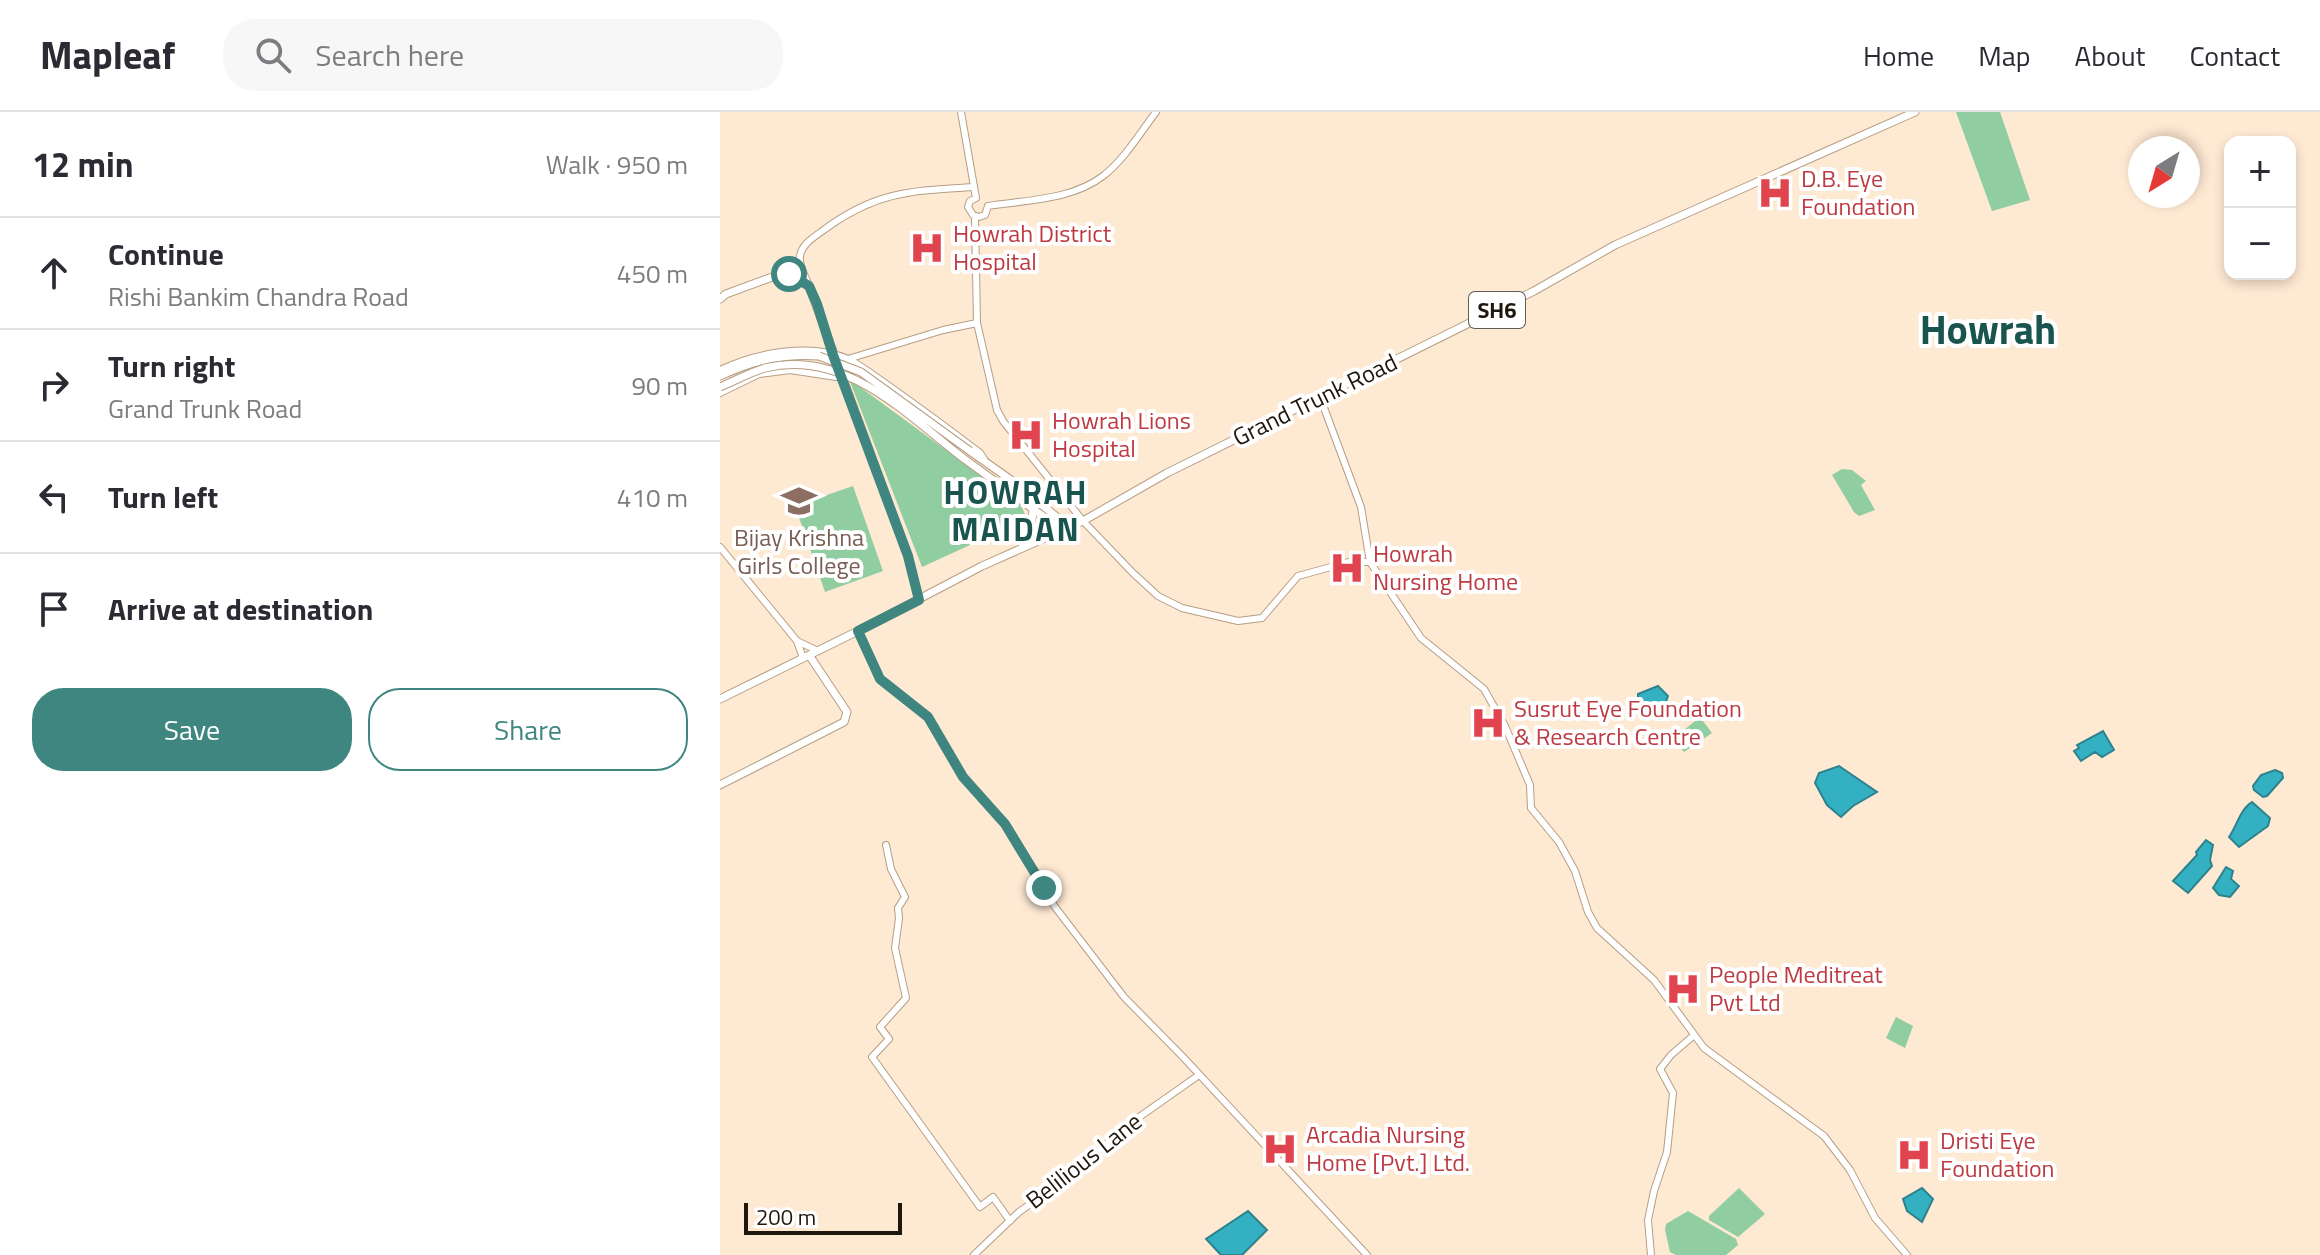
<!DOCTYPE html>
<html lang="en">
<head>
<meta charset="utf-8">
<style>
  body { margin:0; font-family:"Titillium Web",sans-serif; background:#f7f7f7; color:#2b2b33 }
  .controls { position:absolute; right:24px; top:24px; display:grid; overflow:hidden; border-radius:16px; box-shadow:0 4px 12px #0003 }
  .controls button { width:72px; height:72px; display:grid; place-items:center; padding:0; border:0; border-bottom:2px solid #e1e1e2; background:#fff; color:#2b2b33; font:40px sans-serif }
  .compass { position:absolute; left:1408px; top:24px; width:72px; height:72px; border-radius:50%; background:#fff; box-shadow:0 4px 12px #0003; rotate:217deg }
  .scale { position:absolute; left:24px; bottom:20px; width:158px; box-sizing:border-box; padding-left:8px; border:4px solid #1f160c; border-top:0; font-size:22px; line-height:28px; white-space:nowrap; color:#1f160c; -webkit-text-stroke:6px #fff; paint-order:stroke }
  .stop { position:absolute; width:24px; height:24px; margin:-18px; border:6px solid #3f8680; border-radius:50%; background:#fff }
  .stop.end { background:#3f8680; border-color:#fff; box-shadow:0 2px 8px #0008 }
  .list { margin:0; padding:0; list-style:none }
  h2 { display:flex; justify-content:space-between; align-items:center; height:104px; margin:0; padding:0 32px; font-size:34px }
  h2 small { font-size:26px; font-weight:400; color:#7c7c81 }
  .list li { display:grid; grid-template-columns:52px 1fr auto; gap:24px; align-items:center; box-sizing:border-box; height:112px; padding:0 32px; border-top:2px solid #e1e1e2 }
  .list b { display:block; font-size:30px; white-space:nowrap }
  .list p { margin:0; font-size:26px; white-space:nowrap; color:#7c7c81 }
  .list em { font-size:26px; font-style:normal; color:#7c7c81 }
  .actions { display:flex; gap:16px; padding:24px 32px }
  .actions a { flex:1; padding:18px 0; border:2px solid #3f8680; border-radius:32px; text-align:center; font-size:28px; color:#3f8680 }
  .actions .main { background:#3f8680; color:#fff }
  .icon { flex:none; width:44px; height:44px; fill:none; stroke:currentColor; stroke-width:2; stroke-linecap:round; stroke-linejoin:round }
  .map { position:relative; flex:none; width:1600px; height:1143px; overflow:hidden }
  header { display:flex; align-items:center; gap:48px; box-sizing:border-box; height:112px; padding:0 40px; background:#fff; border-bottom:2px solid #e1e1e2 }
  header strong { font-size:38px }
  nav { display:flex; gap:44px; margin-inline-start:auto; font-size:28px }
  .search { width:560px; height:72px; background:#f7f7f7; display:flex; align-items:center; gap:20px; box-sizing:border-box; padding:0 28px; border-radius:32px; color:#7c7c81; font-size:30px }
  main { display:flex }
  aside { flex:1; background:#fff }
  .map>svg:first-child { display:block }
  .green { fill:#90cda1 }
  .water { fill:#33b1c3; stroke:#2d828c; stroke-width:2 }
  .lines { fill:none; stroke-linecap:round; stroke-linejoin:round }
  .tertiary-casing { stroke:#b69e83; stroke-width:8 }
  .secondary-casing { stroke:#b69e83; stroke-width:8 }
  .primary-casing { stroke:#b69e83; stroke-width:9 }
  .tertiary { stroke:#fff; stroke-width:6 }
  .secondary { stroke:#fff; stroke-width:6 }
  .primary { stroke:#fff; stroke-width:7 }
  .primary-bridge-casing { stroke:#b69e83; stroke-width:9; stroke-linecap:butt }
  .primary-bridge { stroke:#fff; stroke-width:7 }
  .route { stroke:#3f8680; stroke-width:10 }
  .labels { text-anchor:middle; stroke-width:8; stroke-linejoin:round; paint-order:stroke }
  .shield { fill:#fff; stroke:#625c55; stroke-width:2 }
  .shield-label { font-size:22px; font-weight:bold; fill:#1f160c }
  .health-label { font-size:24px; fill:#be3a42; stroke:#fff; text-anchor:start }
  .street-label { font-size:24px; fill:#1f160c; stroke:#fff }
  .education-label { font-size:24px; fill:#785e54; stroke:#fff }
  .district-label { font-size:32px; font-weight:bold; letter-spacing:2px; fill:#19544f; stroke:#fff }
  .town-label { font-size:40px; font-weight:bold; fill:#19544f; stroke:#fff }
</style>
</head>
<body>
<header>
<strong>Mapleaf</strong>
<div class="search"><svg class="icon" aria-label="search" viewBox="0 0 24 24"><circle cx="10" cy="10" r="6"/><path d="M15 15l6 6"/></svg>Search here</div>
<nav><a>Home</a><a>Map</a><a>About</a><a>Contact</a></nav>
</header>
<main>
<aside>
<h2>12 min<small>Walk · 950 m</small></h2>
<ul class="list">
<li><svg class="icon" aria-label="ahead" viewBox="0 0 24 24"><path d="M12 20V5M6 11l6-6 6 6"/></svg><div><b>Continue</b><p>Rishi Bankim Chandra Road</p></div><em>450 m</em></li>
<li><svg class="icon" aria-label="right" viewBox="0 0 24 24"><path d="M7 20v-9h11M14 6l5 5-5 5"/></svg><div><b>Turn right</b><p>Grand Trunk Road</p></div><em>90 m</em></li>
<li><svg class="icon" aria-label="left" viewBox="0 0 24 24"><path d="M17 20v-9H6M10 6l-5 5 5 5"/></svg><div><b>Turn left</b></div><em>410 m</em></li>
<li><svg class="icon" aria-label="arrive" viewBox="0 0 24 24"><path d="M6 21V4h12l-3 4 3 4H6"/></svg><div><b>Arrive at destination</b></div></li>
</ul>
<div class="actions"><a class="main">Save</a><a>Share</a></div>
</aside>
<div class="map">
<svg width="1600" height="1143" viewBox="0 0 1600 1143">
  <rect width="100%" height="100%" fill="#fee9d3"/>
  <path class="green" d="M1236,0H1280L1310,88L1272,99Z
    M129,267L301,393L307,407L202,455Z
    M1122,357L1132,358L1146,369L1141,373L1155,398L1139,404L1134,400L1112,363Z
    M133,374L163,459L105,480L75,394Z
    M980,605L992,621L964,640L953,627Z
    M1176,905L1193,914L1185,936L1166,926Z
    M1019,1076L1045,1102L1018,1125L989,1108V1104Z
    M968,1099L1016,1127L1018,1133L1006,1143H956L950,1140L945,1118L946,1112Z"/>
  <path class="water" d="M938,574L948,584L944,595L929,602L918,589V582Z
    M1383,619L1394,638L1382,645L1375,640L1361,649L1354,639L1359,636L1357,633Z
    M1119,654L1157,680L1133,694L1121,705L1107,693L1095,671L1099,661Z
    M1555,658L1562,661L1563,666L1547,684L1543,685L1534,678L1533,674L1541,663Z
    M1532,690L1550,706L1548,714L1519,735L1509,725C1517,714 1520,697 1532,690Z
    M1486,728L1493,733L1490,748L1492,754L1468,781L1453,769L1477,743L1476,740Z
    M1506,755L1513,759L1511,767L1519,774L1510,785L1499,783L1493,776Z
    M1202,1076L1213,1087L1202,1110L1187,1099L1183,1087Z
    M528,1099L547,1118L522,1143H501L486,1127Z"/>
  <g class="lines">
    <g class="tertiary-casing">
      <path id="tertiary" d="M128,247L223,218L257,211
        M0,258C36,241 90,230 128,247C142,254 156,265 169,274C200,296 230,318 260,341L264,347
        M0,281L39,262L70,258L123,266L127,251
        M363,409L413,461L438,484L462,496L518,509L542,506L578,464L629,450H650
        M0,435L77,529L83,546
        M77,529L98,539
        M166,733L171,757L185,785L178,796L179,806L175,836L186,886L160,915L169,927L152,945L260,1095L273,1085L290,1109
        M254,1143L299,1100L337,1073L415,1008L479,963"/>
    </g>
    <g class="secondary-casing">
      <path id="secondary" d="M241,0L256,86
        M256,86L250,89L248,95L253,103L259,105L265,103L268,94
        M268,94C306,88 352,88 383,64C404,48 420,21 436,0
        M255,105L257,211L277,298L283,309L363,409
        M89,174C86,165 78,153 80,144C82,131 96,124 105,117C157,79 192,79 253,75
        M600,285L641,395L650,450L701,526L764,577L785,614L810,673L811,696L839,730L855,759L868,800L877,816L934,868L984,936L1104,1024L1130,1058L1155,1106L1187,1143
        M138,519L160,567L208,605L243,665L285,712L335,795L404,885L463,945L647,1143
        M931,1143L928,1108L934,1079L947,1040L953,981L940,957L951,943L973,924"/>
    </g>
    <g class="primary-casing">
      <path id="primary" d="M63,161L79,148
        M0,187L6,182L63,161L76,164L89,174L188,444L199,488
        M0,264C33,249 63,241 99,244
        M250,339L291,368L349,415
        M243,346L342,418
        M302,436L311,422L313,397
        M0,587L138,519L262,454L363,409L447,361L814,179L895,133L1195,0
        M0,673L124,610L127,600L89,543"/>
    </g>
    <use href="#tertiary" class="tertiary"/>
    <use href="#secondary" class="secondary"/>
    <use href="#primary" class="primary"/>
    <g class="primary-bridge-casing">
      <path id="primary-bridge" d="M99,244L141,260L250,339
        M0,275C15,269 30,260 45,256C124,236 186,302 243,346"/>
    </g>
    <use href="#primary-bridge" class="primary-bridge"/>
  </g>
  <g class="lines">
    <path class="route" d="M69,162L89,174L97,192L113,243L188,444L199,488L138,519L160,567L208,605L243,665L285,712L324,776"/>
  </g>
  <defs>
    <g id="hospital-bare" transform="scale(2.76)"><path d="M-5-5h3v3.5h4V-5h3V5h-3V1.5h-4V5h-3Z" fill="#e0444e" stroke="#fff" stroke-width="2.5" paint-order="stroke"/></g>
    <g id="university-bare" transform="scale(2.76)"><path d="M0-5L7-2L0 1L-7-2ZM-4 1L0 2.5L4 1V4Q0 6-4 4Z" fill="#8d6e63" stroke="#fff" stroke-width="2.5" paint-order="stroke"/></g>
  </defs>
  <g fill-rule="evenodd">
    <use href="#hospital-bare" x="1055" y="81"/>
    <use href="#hospital-bare" x="207" y="136"/>
    <use href="#hospital-bare" x="306" y="323"/>
    <use href="#university-bare" x="79" y="389"/>
    <use href="#hospital-bare" x="627" y="456"/>
    <use href="#hospital-bare" x="768" y="611"/>
    <use href="#hospital-bare" x="963" y="877"/>
    <use href="#hospital-bare" x="560" y="1037"/>
    <use href="#hospital-bare" x="1194" y="1043"/>
  </g>
  <g class="labels">
    <rect class="shield" x="749" y="180" width="56" height="36" rx="6"/>
    <g class="shield-label">
      <text x="777" y="206">SH6</text>
    </g>
    <g class="health-label">
      <text x="1081" y="75">D.B. Eye<tspan x="1081" dy="28">Foundation</tspan></text>
      <text x="233" y="130">Howrah District<tspan x="233" dy="28">Hospital</tspan></text>
      <text x="332" y="317">Howrah Lions<tspan x="332" dy="28">Hospital</tspan></text>
      <text x="653" y="450">Howrah<tspan x="653" dy="28">Nursing Home</tspan></text>
      <text x="794" y="605">Susrut Eye Foundation<tspan x="794" dy="28">&amp; Research Centre</tspan></text>
      <text x="989" y="871">People Meditreat<tspan x="989" dy="28">Pvt Ltd</tspan></text>
      <text x="586" y="1031">Arcadia Nursing<tspan x="586" dy="28">Home [Pvt.] Ltd.</tspan></text>
      <text x="1220" y="1037">Dristi Eye<tspan x="1220" dy="28">Foundation</tspan></text>
    </g>
    <g class="street-label">
      <text transform="translate(595 288) rotate(-26)" y="8">Grand Trunk Road</text>
      <text transform="translate(364 1049) rotate(-38)" y="8">Belilious Lane</text>
    </g>
    <g class="education-label">
      <text x="79" y="434">Bijay Krishna<tspan x="79" dy="28">Girls College</tspan></text>
    </g>
    <g class="district-label">
      <text x="296" y="392">HOWRAH<tspan x="296" dy="37">MAIDAN</tspan></text>
    </g>
    <g class="town-label">
      <text x="1268" y="232">Howrah</text>
    </g>
  </g>
</svg>
<div class="controls">
<button>+</button>
<button>−</button>
</div>
<svg class="compass" viewBox="-18 -18 36 36"><path d="M0-13l5 13h-10z" fill="#e53935"/><path d="M0 13l5-13h-10z" fill="#7c7c81"/></svg>
<div class="scale">200 m</div>
<div class="stop" style="left:69px;top:162px"></div>
<div class="stop end" style="left:324px;top:776px"></div>
</div>
</main>
</body>
</html>
